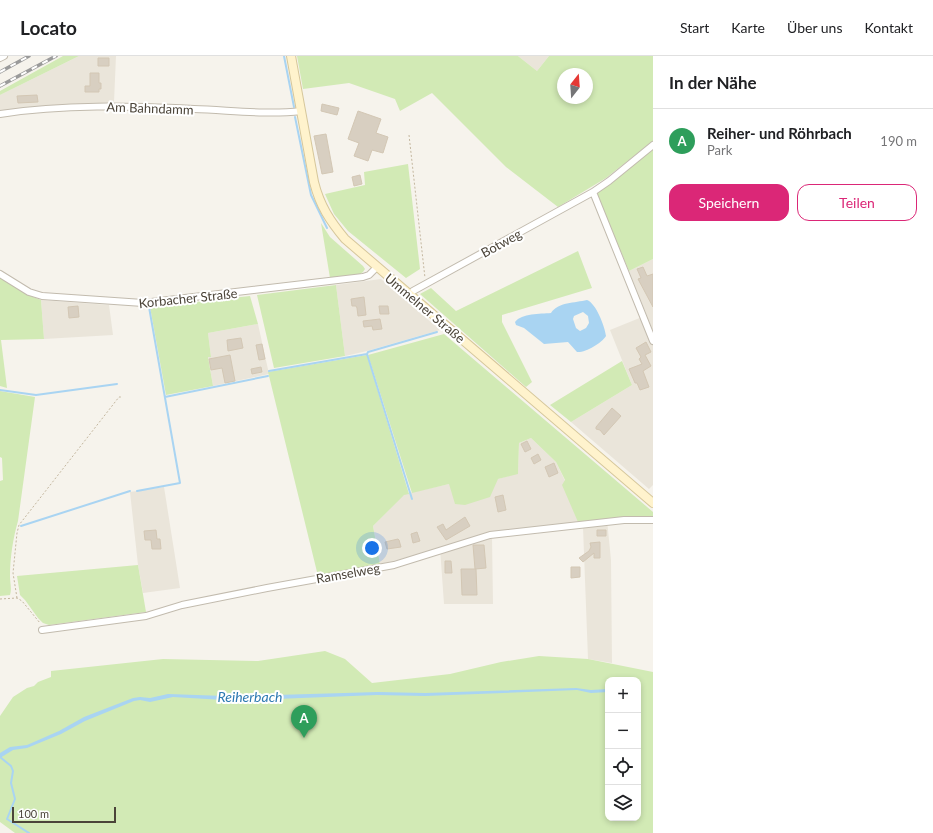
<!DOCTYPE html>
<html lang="de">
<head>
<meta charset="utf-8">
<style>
  body { margin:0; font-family:Lato,sans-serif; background:#f6f6f6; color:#202124 }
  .controls { position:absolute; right:12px; bottom:12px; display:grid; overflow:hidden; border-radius:8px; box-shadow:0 2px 6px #0003 }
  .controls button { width:36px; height:36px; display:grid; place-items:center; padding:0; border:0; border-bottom:1px solid #e0e0e0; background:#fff; color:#202124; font:20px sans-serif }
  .compass { position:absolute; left:557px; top:12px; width:36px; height:36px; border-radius:50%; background:#fff; box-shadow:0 2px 6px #0003; rotate:17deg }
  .scale { position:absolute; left:12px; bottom:10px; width:104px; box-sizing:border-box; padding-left:4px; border:2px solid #4b4439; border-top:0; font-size:11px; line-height:14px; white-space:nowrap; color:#4b4439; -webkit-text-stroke:3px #fff; paint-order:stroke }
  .you { position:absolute; left:372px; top:492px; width:14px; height:14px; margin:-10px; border:3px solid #fff; border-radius:50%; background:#1a73e8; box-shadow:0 0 0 6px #1a73e833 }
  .badge { display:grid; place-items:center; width:26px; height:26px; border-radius:50%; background:#db2777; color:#fff; font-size:13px; font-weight:700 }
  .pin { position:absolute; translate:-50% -33px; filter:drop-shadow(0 1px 2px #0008) }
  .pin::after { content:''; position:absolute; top:21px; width:14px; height:12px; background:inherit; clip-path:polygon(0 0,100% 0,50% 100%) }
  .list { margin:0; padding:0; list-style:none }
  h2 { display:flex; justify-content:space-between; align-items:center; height:52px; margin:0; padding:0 16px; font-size:17px }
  h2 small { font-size:13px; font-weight:400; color:#757577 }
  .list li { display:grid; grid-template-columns:26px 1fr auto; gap:12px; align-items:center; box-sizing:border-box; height:64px; padding:0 16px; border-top:1px solid #e0e0e0 }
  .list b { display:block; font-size:15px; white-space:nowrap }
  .list p { margin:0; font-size:13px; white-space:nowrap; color:#757577 }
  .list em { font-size:13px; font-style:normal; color:#757577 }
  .actions { display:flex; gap:8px; padding:12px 16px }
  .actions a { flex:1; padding:9px 0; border:1px solid #db2777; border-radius:12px; text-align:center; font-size:14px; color:#db2777 }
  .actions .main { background:#db2777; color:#fff }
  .icon { flex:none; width:22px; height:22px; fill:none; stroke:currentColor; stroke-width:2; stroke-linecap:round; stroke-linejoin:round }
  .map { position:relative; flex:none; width:653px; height:777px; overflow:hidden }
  header { display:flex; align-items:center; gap:24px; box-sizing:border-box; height:56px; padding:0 20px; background:#fff; border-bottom:1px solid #e0e0e0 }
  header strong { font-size:19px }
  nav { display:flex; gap:22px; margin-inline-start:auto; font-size:14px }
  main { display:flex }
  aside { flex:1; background:#fff }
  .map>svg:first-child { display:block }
  .residential { fill:#eae5da }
  .green { fill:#d2eab5; fill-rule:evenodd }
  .water { fill:#a9d4f2; fill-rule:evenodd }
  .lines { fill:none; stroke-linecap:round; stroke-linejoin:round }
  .stream { stroke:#a9d4f2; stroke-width:2 }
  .building { fill:#d8cfc1; stroke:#d3c7b4 }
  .street-casing { stroke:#c2bbae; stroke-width:8 }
  .secondary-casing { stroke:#d6c79b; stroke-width:10 }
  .path { stroke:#c4b79f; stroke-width:1; stroke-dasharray:2 2; stroke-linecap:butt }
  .street { stroke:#fff; stroke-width:6 }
  .secondary { stroke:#fff3cd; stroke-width:8 }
  .rail-casing { stroke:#9a9a9a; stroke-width:3.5 }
  .rail { stroke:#fff; stroke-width:2; stroke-dasharray:6; stroke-linecap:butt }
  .labels { text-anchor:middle; stroke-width:4; stroke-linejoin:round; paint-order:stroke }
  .street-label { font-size:13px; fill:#4b4439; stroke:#fff }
  .water-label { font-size:14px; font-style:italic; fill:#2e7ab2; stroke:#fff }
</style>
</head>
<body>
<header>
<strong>Locato</strong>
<nav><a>Start</a><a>Karte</a><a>Über uns</a><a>Kontakt</a></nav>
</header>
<main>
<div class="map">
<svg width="653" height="777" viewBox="0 0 653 777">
  <rect width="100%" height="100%" fill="#f6f3ec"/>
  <path class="residential" d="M79,0H116L114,46L0,55V39Z
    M518,0H549L537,15Z
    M653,203V275L629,215Z
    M381,223L440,274L367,295L345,300L336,229Z
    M41,244L109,249L113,279L44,283Z
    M642,261L653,284V429L649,433L571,366L632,329L610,274Z
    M258,268L269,318L213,330L208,301H211L208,277Z
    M531,382L556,406L565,425L607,464L611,504L612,607L588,603L583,471L492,481L493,548H444L440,492L415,500L380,508L373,470L404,438L449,428L498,423L518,417L519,387Z
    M164,431L180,532L143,537L138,509L130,436Z"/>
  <path class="green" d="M63,0H79L0,39V35Z
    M297,0H518L537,15L549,0H653V85L606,122L558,151L506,111L432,37L400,55L395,43L349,27L303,33ZM563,18H587V42H563Z
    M653,93V203L629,215L596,137Z
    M408,108L420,213L406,222L348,175L334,158L325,138L365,129L364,116Z
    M321,167L330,181L363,210L365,213L363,216L359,219L330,222Z
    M578,195L592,232L502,259V266L532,326L526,331L420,238L431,232L456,255Z
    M0,221L28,239L41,244L44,283L1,284L7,332L0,330Z
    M336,229L345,300L274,312L257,239Z
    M250,240L258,268L208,277L211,301H208L213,330L166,339L150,251Z
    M444,278L653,456V462L578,466L562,429L565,424L556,406L531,382L519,387L518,418L498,423L490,441L465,449L455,448L449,428L412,437L368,299Z
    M367,299L409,438L404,439L373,470L380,508L318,520L268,316Z
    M622,305L632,329L571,366L550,349Z
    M0,335L35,341L18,465C13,482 10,502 10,520C10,527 12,533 10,539L0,540V425L3,424L2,402L0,401Z
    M138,509L146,556L49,569L43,567L38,562L25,544L20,539L17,520Z
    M325,595L345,603L372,627L450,618L501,606L539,600L588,603L653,616V777H15L0,766V660L13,641L27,632L34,630L38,626L51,621V615L163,603L258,605ZM608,624H638V762H608Z"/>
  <path class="water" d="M587,244C596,247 605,271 606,280C602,287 585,297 577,296L568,286L544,288L524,272L516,269L515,266C522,257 540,258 551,257C558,246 575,247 587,244ZM583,256L588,260L589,267L586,272L580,275L576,272L573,263L574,260Z
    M576,632L591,634L608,633V636L591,637L577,634L425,640L377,639L276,643L264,642L224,644L173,641L150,646L140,644L134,645L85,665L61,678L27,692L13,694L0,702V697L10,691L27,689L59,675L84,661L133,642L140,641L150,642L168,638L225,640L265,638L276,639L378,636L425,637Z"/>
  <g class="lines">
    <path class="stream" d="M284,0L294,51
      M295,61L311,139L327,172
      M367,298L412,443
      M269,315L367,298L368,296L437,276
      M0,334L36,339L117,328
      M165,341L268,320
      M137,435L180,427L149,251
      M21,470L130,435
      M0,701L11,710L13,715L11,727L15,743L7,763L29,777"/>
  </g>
  <path class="building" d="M98,2H109V10H98Z
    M90,17H99V27H101V33H99V36H85V30H90Z
    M37,39L38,46L18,47L17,40Z
    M322,48L339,52L337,59L321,55Z
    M358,55L381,63L376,77L388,81L383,97L372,94L368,105L354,100L359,87L348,83Z
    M326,78L333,116L322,118L314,80Z
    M360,119L362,128L354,130L352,121Z
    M643,211L647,220L653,218V251L638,223L641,222L637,213Z
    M364,241L366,259L358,260L357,252L356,250H352L351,243Z
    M78,250L79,261L69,262L68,251Z
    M379,250H388L389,258H380Z
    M380,263L382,273L373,274L372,270L364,271L363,265Z
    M241,282L243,292L228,295L227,284Z
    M646,286L651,296L645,299L651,310L643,315L649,331L640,334L637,327H635L629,313L642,308L639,303L641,301L636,292Z
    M262,288L265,303L259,304L256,289Z
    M230,299L235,325L225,327L222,312L211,314L209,303Z
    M261,311L262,316L252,318L251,313Z
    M612,352L621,360L604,379L600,374L596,373V371Z
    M527,385L531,393L525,396L521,388Z
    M538,398L541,404L534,408L531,402Z
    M554,407L558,417L549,421L545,411Z
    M503,439L506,454L498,456L495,441Z
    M465,461L470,470L446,484L437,471L443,468L446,474Z
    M156,474L157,483H160L161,493H152L151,484H145L144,475Z
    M597,474H606V480H597Z
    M417,476L420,485L413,487L411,478Z
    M398,483L399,484L401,491L387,493L385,486Z
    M600,486V502H594V497L583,506L579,502L589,495L591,491L590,487Z
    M473,489H484L486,512L475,513Z
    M445,505H451L452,517H445Z
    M571,511H580V521L571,522Z
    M461,513H476L477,539H462Z"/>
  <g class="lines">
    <g class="street-casing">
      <path id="street" d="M0,2L4,0
        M0,58C64,48 130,50 194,53C229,54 266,59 301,55
        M593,136L653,285
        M0,218L29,236L42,240L143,247L363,221L369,219L377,211
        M409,239L413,235L593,136L609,125L653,89
        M42,574L146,560L182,549L267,532L394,509L490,479L624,464H653"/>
    </g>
    <g class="secondary-casing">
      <path id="secondary" d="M291,0L314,126C320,150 330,165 345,183L653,447"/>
    </g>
    <path class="path" d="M409,79L425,222
      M17,542L13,517L17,477L19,469L119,341H122
      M0,543L17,542L22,545L40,567"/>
    <use href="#street" class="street"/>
    <use href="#secondary" class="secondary"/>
    <g class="rail-casing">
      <path id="rail" d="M0,16L29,0
        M0,30L56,0"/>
    </g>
    <use href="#rail" class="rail"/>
  </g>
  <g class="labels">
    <g class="street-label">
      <text transform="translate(150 52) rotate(2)" y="5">Am Bahndamm</text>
      <text transform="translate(501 187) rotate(-29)" y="5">Botweg</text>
      <text transform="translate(188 242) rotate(-6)" y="5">Korbacher Straße</text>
      <text transform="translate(425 252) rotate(40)" y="5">Ummelner Straße</text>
      <text transform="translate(348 517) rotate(-10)" y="5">Ramselweg</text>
    </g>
    <g class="water-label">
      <text x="250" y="646">Reiherbach</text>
    </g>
  </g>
</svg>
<div class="controls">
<button>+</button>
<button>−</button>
<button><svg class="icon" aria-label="locate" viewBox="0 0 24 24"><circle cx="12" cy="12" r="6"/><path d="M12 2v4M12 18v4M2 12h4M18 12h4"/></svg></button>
<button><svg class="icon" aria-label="layers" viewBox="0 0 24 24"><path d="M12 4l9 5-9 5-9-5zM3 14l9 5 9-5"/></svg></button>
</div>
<svg class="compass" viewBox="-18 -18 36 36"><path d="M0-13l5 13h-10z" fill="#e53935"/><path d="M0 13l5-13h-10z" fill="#757577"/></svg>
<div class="scale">100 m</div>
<div class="you"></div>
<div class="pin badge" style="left:304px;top:682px;background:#2e9e5b">A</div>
</div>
<aside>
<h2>In der Nähe<small></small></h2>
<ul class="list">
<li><span class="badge" style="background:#2e9e5b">A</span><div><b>Reiher- und Röhrbach</b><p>Park</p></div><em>190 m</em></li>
</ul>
<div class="actions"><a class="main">Speichern</a><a>Teilen</a></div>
</aside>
</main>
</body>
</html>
